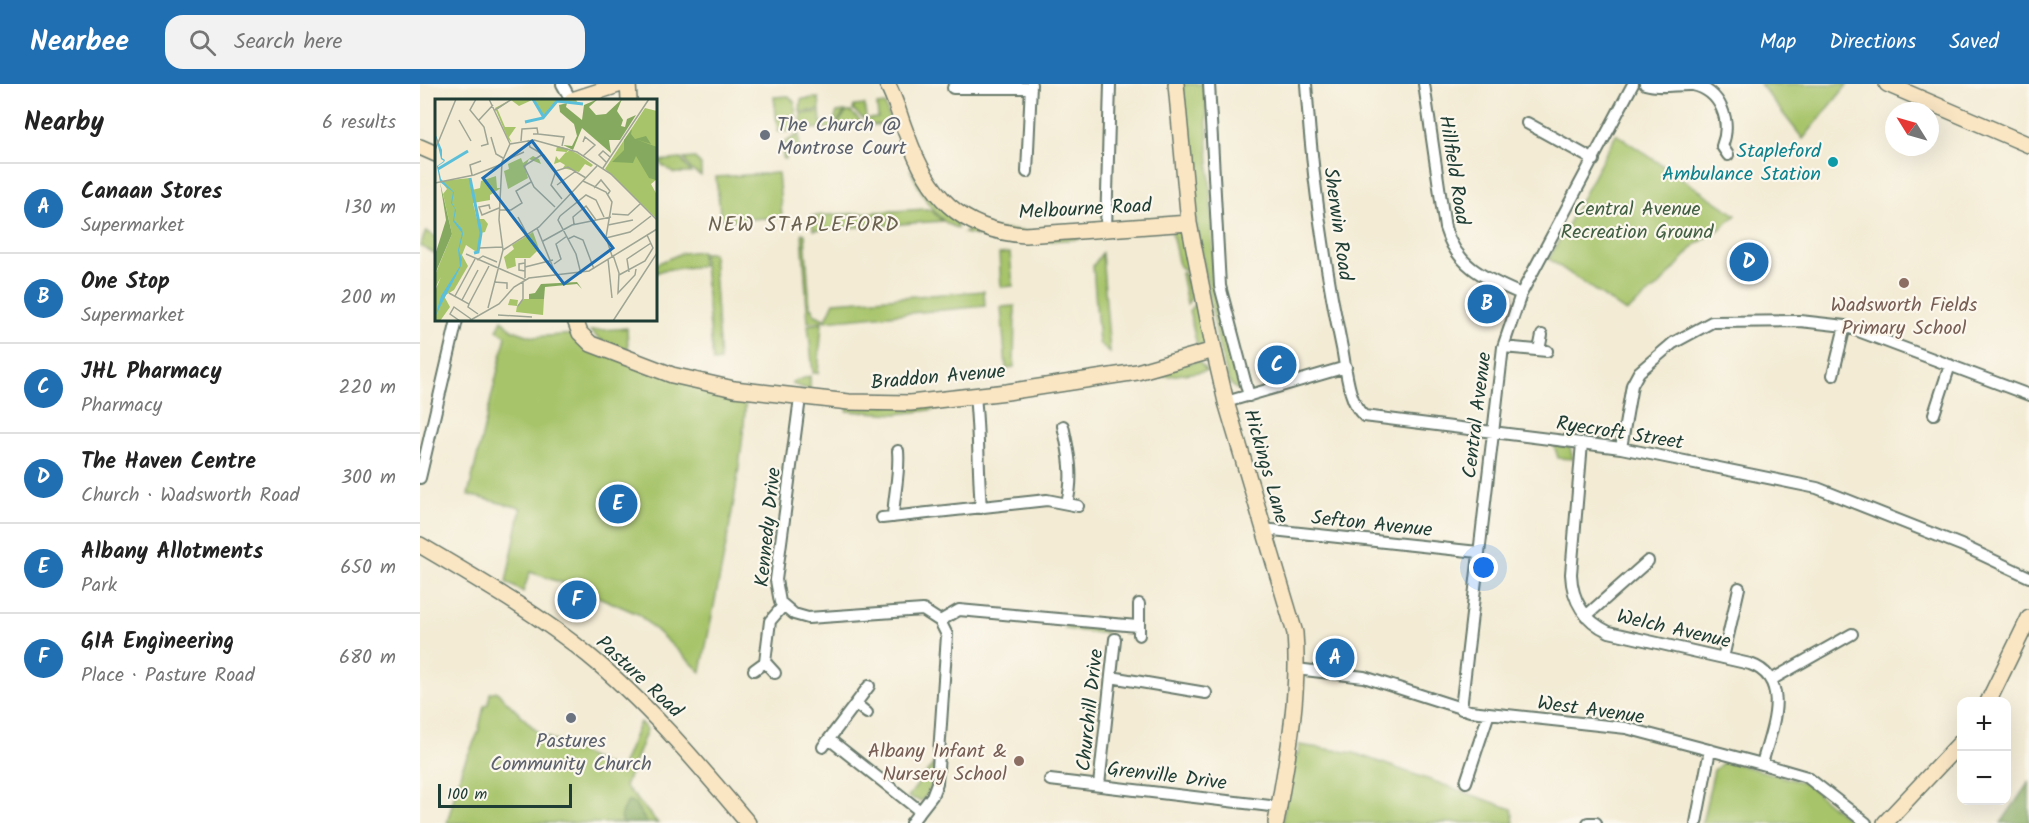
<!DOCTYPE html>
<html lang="en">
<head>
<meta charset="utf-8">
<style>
  body { margin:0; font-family:Kalam,sans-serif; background:#f2f2f2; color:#222 }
  .controls { position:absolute; right:18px; bottom:18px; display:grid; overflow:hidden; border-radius:12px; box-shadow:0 6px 24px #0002 }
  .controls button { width:54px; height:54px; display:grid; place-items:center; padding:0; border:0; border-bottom:2px solid #e0e0e0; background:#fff; color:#222; font:30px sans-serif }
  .compass { position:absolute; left:1465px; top:18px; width:54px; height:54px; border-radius:50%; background:#fff; box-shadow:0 6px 24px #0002; rotate:307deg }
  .scale { position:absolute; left:18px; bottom:15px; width:134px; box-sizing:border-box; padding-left:6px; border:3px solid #1f3d34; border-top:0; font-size:16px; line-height:21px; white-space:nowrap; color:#1f3d34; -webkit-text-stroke:4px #fbf7ec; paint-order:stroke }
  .you { position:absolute; left:1064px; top:484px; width:21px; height:21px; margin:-15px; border:4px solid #fff; border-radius:50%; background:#1a73e8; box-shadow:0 0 0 9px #1a73e833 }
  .badge { display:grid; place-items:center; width:39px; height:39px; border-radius:50%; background:#1f6fb2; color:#fff; font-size:20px; font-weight:700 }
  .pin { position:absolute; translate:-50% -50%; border:3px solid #fff; box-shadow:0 2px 6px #0006 }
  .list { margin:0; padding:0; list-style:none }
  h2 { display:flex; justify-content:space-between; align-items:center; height:78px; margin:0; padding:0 24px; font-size:26px }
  h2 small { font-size:20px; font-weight:400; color:#767676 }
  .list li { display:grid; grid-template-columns:39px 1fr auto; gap:18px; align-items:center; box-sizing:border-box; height:90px; padding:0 24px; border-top:2px solid #e0e0e0 }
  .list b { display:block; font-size:22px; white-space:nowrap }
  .list p { margin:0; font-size:20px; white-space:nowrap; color:#767676 }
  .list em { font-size:20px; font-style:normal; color:#767676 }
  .icon { flex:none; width:33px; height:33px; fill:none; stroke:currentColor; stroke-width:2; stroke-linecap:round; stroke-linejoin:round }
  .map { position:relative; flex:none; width:1609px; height:739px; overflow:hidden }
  header { display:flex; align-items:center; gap:36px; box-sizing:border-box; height:84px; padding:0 30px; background:#1f6fb2; color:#fff }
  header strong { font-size:28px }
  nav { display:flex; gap:33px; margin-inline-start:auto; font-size:21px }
  .search { width:420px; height:54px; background:#f2f2f2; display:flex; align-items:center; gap:15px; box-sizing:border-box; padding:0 21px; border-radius:18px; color:#767676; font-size:22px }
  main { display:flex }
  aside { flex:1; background:#fff }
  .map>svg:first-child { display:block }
  .green { fill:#a7c46b; stroke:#638050; stroke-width:1.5 }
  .forest { fill:#85aa5f; stroke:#52744a; stroke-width:1.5 }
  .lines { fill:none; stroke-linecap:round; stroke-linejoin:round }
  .street-casing { stroke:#697a6c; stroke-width:14 }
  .secondary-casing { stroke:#697a6c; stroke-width:18 }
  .street { stroke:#fff; stroke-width:10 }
  .secondary { stroke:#fbe6c4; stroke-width:15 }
  .worship-dot { fill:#6b7280; stroke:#fbf7ec; stroke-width:2 }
  .culture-dot { fill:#0f9aa8; stroke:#fbf7ec; stroke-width:2 }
  .education-dot { fill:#8d6e63; stroke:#fbf7ec; stroke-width:2 }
  .labels { text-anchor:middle; stroke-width:4.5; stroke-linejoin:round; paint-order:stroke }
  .worship-label { font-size:20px; fill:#5b616d; stroke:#fbf7ec; text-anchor:start }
  .culture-label { font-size:20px; fill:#0d838f; stroke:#fbf7ec; text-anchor:end }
  .street-label { font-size:20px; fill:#1f3d34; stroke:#fbf7ec }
  .park-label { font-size:20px; fill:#415f42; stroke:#fbf7ec }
  .education-label { font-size:20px; fill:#785e54; stroke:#fbf7ec }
  .neighbourhood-label { font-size:21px; letter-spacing:1.5px; fill:#6b6250; stroke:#fbf7ec }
  .inset-river { fill:none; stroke:#5bbfd9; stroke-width:3 }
  .inset-road { fill:none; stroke:#9ea594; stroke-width:1.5 }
  .view { fill:#1f6fb2; fill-opacity:0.15; stroke:#1f6fb2; stroke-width:3 }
  .inset-edge { fill:none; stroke:#1f3d34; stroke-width:3 }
</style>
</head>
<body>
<header>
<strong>Nearbee</strong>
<div class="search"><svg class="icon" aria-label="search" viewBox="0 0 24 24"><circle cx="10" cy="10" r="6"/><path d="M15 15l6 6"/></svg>Search here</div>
<nav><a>Map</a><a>Directions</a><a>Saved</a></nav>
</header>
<main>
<aside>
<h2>Nearby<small>6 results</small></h2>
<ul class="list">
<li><span class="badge">A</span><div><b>Canaan Stores</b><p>Supermarket</p></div><em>130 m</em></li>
<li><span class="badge">B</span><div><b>One Stop</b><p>Supermarket</p></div><em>200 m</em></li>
<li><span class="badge">C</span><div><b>JHL Pharmacy</b><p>Pharmacy</p></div><em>220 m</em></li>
<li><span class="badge">D</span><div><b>The Haven Centre</b><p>Church · Wadsworth Road</p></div><em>300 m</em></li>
<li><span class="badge">E</span><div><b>Albany Allotments</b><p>Park</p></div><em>650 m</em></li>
<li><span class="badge">F</span><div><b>GIA Engineering</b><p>Place · Pasture Road</p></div><em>680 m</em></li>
</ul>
</aside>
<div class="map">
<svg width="1609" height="739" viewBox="0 0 1609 739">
  <rect width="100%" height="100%" fill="#fbf7ec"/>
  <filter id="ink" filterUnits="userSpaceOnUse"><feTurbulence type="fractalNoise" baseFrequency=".0167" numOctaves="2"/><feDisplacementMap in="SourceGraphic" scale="12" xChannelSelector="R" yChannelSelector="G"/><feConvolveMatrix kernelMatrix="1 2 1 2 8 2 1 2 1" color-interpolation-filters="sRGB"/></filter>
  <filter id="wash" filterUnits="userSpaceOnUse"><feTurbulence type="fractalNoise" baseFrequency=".008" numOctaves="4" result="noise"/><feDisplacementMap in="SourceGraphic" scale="24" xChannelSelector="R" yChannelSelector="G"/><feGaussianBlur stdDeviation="1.35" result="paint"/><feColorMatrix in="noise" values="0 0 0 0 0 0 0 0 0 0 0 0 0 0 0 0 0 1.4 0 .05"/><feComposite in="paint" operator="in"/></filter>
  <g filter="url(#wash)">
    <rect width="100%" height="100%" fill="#f3ebd4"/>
    <path class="green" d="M762,0H785L794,179L800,225L822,306L816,305L809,298L798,259L775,131Z
      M1340,0H1428L1383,55Z
      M369,12L375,19L377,47L358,48L354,13Z
      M399,14L400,26L380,28L381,15Z
      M465,20L471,40L451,41L433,26L434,22L445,21L446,35L458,34L457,21Z
      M425,27L413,44L382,45L381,30L400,28L401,39H413L417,28Z
      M426,28H431L446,42L416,43Z
      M379,50V64L366,62V75H363L362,60Z
      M1196,50L1316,131L1299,146L1275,161L1241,200L1206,228L1129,175Z
      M275,74L281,81V92L271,86L264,75Z
      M261,75L271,89H253L237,77Z
      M490,85L517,121L538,137L537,144C514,137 499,105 490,85Z
      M358,89L362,133L301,137L296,93Z
      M506,125L511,126L522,137L393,146L392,132Z
      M552,143L657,152L660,155L593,159L544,149Z
      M751,145H760L766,150L771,186L767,187L759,182Z
      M6,147L16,153V170L0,162Z
      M382,149L385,150L390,224H393L394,230L404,235L402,237L388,238Z
      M281,167L282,182L243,186L236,189V180L262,169Z
      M283,169H293L300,277L293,278Z
      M590,169L593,202L581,203L579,170Z
      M682,169L690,269L679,259L673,182Z
      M761,189H765L771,215L767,220Z
      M564,207L565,222L405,237L414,218Z
      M776,218L785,254L783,262L778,265L769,227Z
      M595,222L594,283L586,284L581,223Z
      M82,236L93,246L113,253L156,250L326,312C321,405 298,496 281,588L218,530L160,505L110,488L103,508L86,498L101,424L48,411L86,252L77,246Z
      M402,239L398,289H393L388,241Z
      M207,244L208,266L181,256L170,247Z
      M778,277L787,287L711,297V293Z
      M390,292V306L372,300V298Z
      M540,318L541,322L477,330L427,327L428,322Z
      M1134,361L1150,363L1153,375L1138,374Z
      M647,541L681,545L687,550L644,545Z
      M76,607L120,650L200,687L220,638L227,646L205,702L238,739H27L42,684L58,649L64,622L68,620L70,609Z
      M879,661L934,669L1092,725L1094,739H862L874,671H878Z
      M1305,677L1385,699L1432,739H1282L1294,686Z
      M514,679C513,694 513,707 501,717L488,713Z"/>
    <path class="forest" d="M1609,698V739H1581Z
      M208,718L214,719L227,739H203C199,731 202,725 208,718Z"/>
  </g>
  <g filter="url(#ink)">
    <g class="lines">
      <g class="street-casing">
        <path id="street" d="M142,0L151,16
          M789,0L800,202L829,312
          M886,0C892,91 903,175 922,264C926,284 928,318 944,332L1201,364L1397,404L1541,461L1609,493
          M1004,0L1025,144C1037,183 1065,194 1101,210
          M1225,0C1242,5 1256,0 1273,1C1301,7 1312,37 1302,62L1308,71
          M533,4H611
          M1107,39L1174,76
          M607,88L611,0
          M686,146L690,0
          M1083,263L1127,267
          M1119,266L1122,251
          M1413,291L1425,242
          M555,312C559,349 558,387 561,424
          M380,314L356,496L360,518L374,530L388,534L503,526L520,537L527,551L517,699L512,712L491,739
          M806,318L926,283
          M1514,330L1530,281
          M643,342C649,368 654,393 647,419
          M1162,359L1151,490C1152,517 1165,537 1189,548L1330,580C1374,595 1350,649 1342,680
          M1201,364L1212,301L1219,288L1253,259L1292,238L1380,237L1425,242L1609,311
          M0,394L37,236
          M473,433C474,410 480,389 478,367
          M462,434L627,416L658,422
          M843,445L1058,468
          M1166,532L1228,477
          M520,537L539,526L717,542
          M719,551V520
          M1303,574L1319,504
          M345,578L350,537L363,522
          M876,585L944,593L1050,627L1206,644L1342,680L1387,693L1446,739
          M334,586L345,578L355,589
          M691,593L786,609
          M1351,596L1432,550
          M436,620L447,629
          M1041,625L1083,263L1101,210L1213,0
          M409,655L500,727
          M403,663L449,602
          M630,696L859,723
          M1046,698L1069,629
          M679,701L695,555
          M1168,739H1176
          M1276,739L1290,666"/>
      </g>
      <g class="secondary-casing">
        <path id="secondary" d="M208,0L209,16
          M467,0C476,15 480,35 487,51C508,110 538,146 605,151L769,139
          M756,0L769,139L794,266L806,318L875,549C880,611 867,677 856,739
          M1467,0L1609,61
          M152,16L201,0
          M0,63L16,70
          M155,236L160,249L171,260L252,291L314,305L429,318L490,319L587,308L717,288L794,266
          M0,461C57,495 117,529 168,571C228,620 278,680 328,739
          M1568,618L1609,534
          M1465,739L1542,657"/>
      </g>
      <use href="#street" class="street"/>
      <use href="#secondary" class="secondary"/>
    </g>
  </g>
  <g class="worship-dot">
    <circle cx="345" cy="51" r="6"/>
    <circle cx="151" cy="634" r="6"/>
  </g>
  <circle class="culture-dot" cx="1413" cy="78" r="6"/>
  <g class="education-dot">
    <circle cx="1484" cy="199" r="6"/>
    <circle cx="599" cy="677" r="6"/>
  </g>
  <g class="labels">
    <g class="worship-label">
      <text x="357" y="47">The Church @<tspan x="357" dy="23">Montrose Court</tspan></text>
      <text x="151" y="663" text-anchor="middle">Pastures<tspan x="151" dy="23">Community Church</tspan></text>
    </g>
    <g class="culture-label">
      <text x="1401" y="73">Stapleford<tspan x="1401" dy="23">Ambulance Station</tspan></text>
    </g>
    <g class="street-label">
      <text transform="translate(1035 86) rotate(81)" y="7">Hillfield Road</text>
      <text transform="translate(665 124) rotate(-3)" y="7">Melbourne Road</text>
      <text transform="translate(919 140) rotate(82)" y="7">Sherwin Road</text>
      <text transform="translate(518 292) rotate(-5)" y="7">Braddon Avenue</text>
      <text transform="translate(1056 331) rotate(-83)" y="7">Central Avenue</text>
      <text transform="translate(1200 348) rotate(9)" y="7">Ryecroft Street</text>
      <text transform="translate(847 382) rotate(74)" y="7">Hickings Lane</text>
      <text transform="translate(952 439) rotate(6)" y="7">Sefton Avenue</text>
      <text transform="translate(347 443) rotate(-84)" y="7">Kennedy Drive</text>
      <text transform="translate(1254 544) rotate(13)" y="7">Welch Avenue</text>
      <text transform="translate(220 592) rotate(43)" y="7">Pasture Road</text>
      <text transform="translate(1171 625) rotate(8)" y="7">West Avenue</text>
      <text transform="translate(669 626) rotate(-84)" y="7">Churchill Drive</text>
      <text transform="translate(747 691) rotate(7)" y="7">Grenville Drive</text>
    </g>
    <g class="park-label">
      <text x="1217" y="131">Central Avenue<tspan x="1217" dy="23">Recreation Ground</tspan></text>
    </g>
    <g class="education-label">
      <text x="1484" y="227">Wadsworth Fields<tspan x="1484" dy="23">Primary School</tspan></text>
      <text x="587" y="673" text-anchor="end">Albany Infant &amp;<tspan x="587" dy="23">Nursery School</tspan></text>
    </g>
    <g class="neighbourhood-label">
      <text x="384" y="147">NEW STAPLEFORD</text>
    </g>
  </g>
  <g transform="translate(15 15)">
    <rect width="222" height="222" fill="#f3ebd4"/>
    <path d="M77,0H141L142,3L122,2L109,18L97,1L84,7L76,1L63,10L62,9L70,28H81L74,38L77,44L73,40L60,9ZM210,9L222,12V80L216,85L222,96V120L170,70ZM122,47L134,50L131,54L135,51L143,55L158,66L156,68L150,65L144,73L128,69L130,66L125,63L119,65L121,57L124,61L131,53L121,52ZM98,57L104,60L106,65L94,60L90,69L93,79L73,90L69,72L74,70L73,65L86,59L88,64ZM61,77L62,89H66L55,96V101L38,104L42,120H49L53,125L50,133L46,134L43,154L31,146L27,156L33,167L19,191L9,197L15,208L5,222H0V192L6,178L0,189V176L17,135L8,95L12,90L6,82L35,79L37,91L45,89L46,82ZM98,133L104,150L95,159H80L81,167L72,170L69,158L79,150L77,146ZM75,200L83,201L82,207L89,200H109L108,216L81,213L82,207L73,206Z" fill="#a7c46b"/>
    <path d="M163,0L154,8L161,16L171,15L187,0L182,12L188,21L186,27L190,28L192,20L201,16L185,41H174L176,54L147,29L138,51L128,46L137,47L142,37L139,25L125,13L124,6L132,4L131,8L147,21L149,6ZM197,30L196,35L200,40L211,37L216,45L203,41L222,48L221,81L214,79L201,57L198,64L177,63L189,51V41ZM5,83L17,135L0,175V156L11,121ZM142,183L147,190L142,185L110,188L109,200H94V195L100,194L106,185Z" fill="#85aa5f"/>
    <path d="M0,34L7,51V59L10,61L9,63L3,67L6,80L19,93L17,104L21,111L19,121L27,130L28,135L24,151L27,160L26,167L0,218L6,197L25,167L23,151L27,134L18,122L20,110L16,104L18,93L5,83L2,67L9,62L6,60Z" fill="#5bbfd9"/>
    <path class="inset-river" d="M98,0L108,17M90,23L108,19L122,2L148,5M3,70L33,52M35,79L46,134L43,153L39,154"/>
    <path class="inset-road" d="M41,0L35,11L49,28L53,45L46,47M54,0L75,45L67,63L64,121L68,151M60,11L77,0M24,21L36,42M44,21L58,6M103,35L129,38L127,47M56,38L61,55L68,59M93,41L95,48L109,56L121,72M86,42L87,30L102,29L103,35H98M148,43L150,38L160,46L148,57M75,45L99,41L142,53L176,75L222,121M0,51L21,0M108,55L89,67L99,88L120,108M67,63L89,53M172,64L164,56L168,52L175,58M168,69L214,0M121,72L133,68L151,79M121,72L116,86L127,100M37,76L35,66L46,62M148,82L171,93L177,103L171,138L177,157M0,84L39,76L67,65M122,86L141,72M159,89L166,81L175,92L173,95M55,110L54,106L44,108L47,116L64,109M64,111H76L87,104L81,92L96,83M177,115L193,116L205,105M125,117L151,96L161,101L169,118M125,117L123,121L141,155L146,175M83,118L92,135M139,125L138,118L151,107L161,121M173,126L198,121M102,129L121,176M171,139L195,133L216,117M133,140L139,137L148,141L159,170M108,142L137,126L176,118M44,149L67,148M68,151L104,128L162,67M31,155L91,181M178,156L184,174L183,194L200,176L201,170M90,160V179M173,160L177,199M42,161L48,157L62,163M90,164L84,165V171L90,172M119,165L126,160L121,145L132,137M90,168L118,161M194,173L192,160L216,144M184,176L210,162L218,149L212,136M59,183L72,184V190M14,194L34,205L33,208L43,215M20,197L40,160M27,201L43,171M34,205L54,167M83,207L88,200V183M53,209L68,151M63,216L97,218M25,222L15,215L19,208L36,220M34,222L64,205L79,188L94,179L154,172L222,130M178,222L222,154"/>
    <path class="view" d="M97,42L178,149L129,185L48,79Z"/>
    <rect width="222" height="222" class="inset-edge"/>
  </g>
</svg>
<div class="controls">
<button>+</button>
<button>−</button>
</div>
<svg class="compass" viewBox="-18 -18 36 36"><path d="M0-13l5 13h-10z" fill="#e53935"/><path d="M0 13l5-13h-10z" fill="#767676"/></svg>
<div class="scale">100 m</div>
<div class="you"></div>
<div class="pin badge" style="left:915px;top:574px">A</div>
<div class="pin badge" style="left:1067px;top:220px">B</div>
<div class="pin badge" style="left:857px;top:281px">C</div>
<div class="pin badge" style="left:1329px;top:178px">D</div>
<div class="pin badge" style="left:198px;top:420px">E</div>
<div class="pin badge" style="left:157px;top:516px">F</div>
</div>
</main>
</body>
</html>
